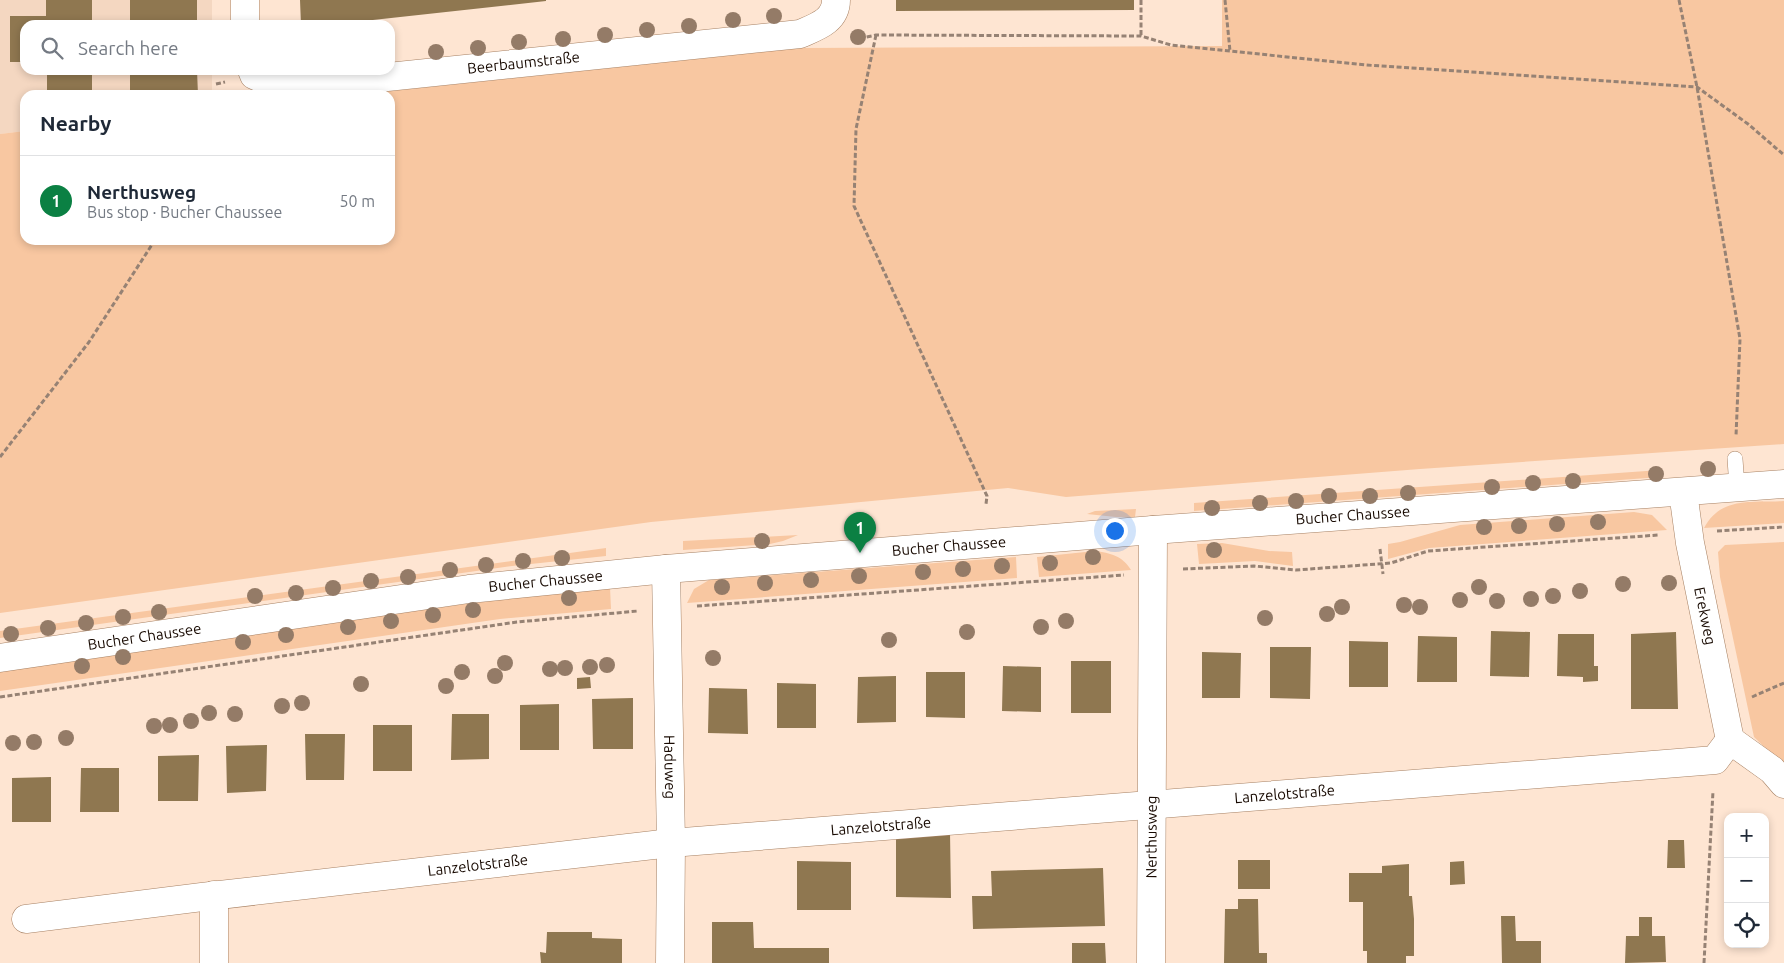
<!DOCTYPE html>
<html lang="en">
<head>
<meta charset="utf-8">
<style>
  body { margin:0; font-family:Ubuntu,sans-serif; background:#f2f2f3; color:#1f2937 }
  .controls { position:absolute; right:15px; bottom:15px; display:grid; overflow:hidden; border-radius:10px; box-shadow:0 2px 8px #0003 }
  .controls button { width:45px; height:45px; display:grid; place-items:center; padding:0; border:0; border-bottom:1px solid #e0e1e3; background:#fff; color:#1f2937; font:25px sans-serif }
  .you { position:absolute; left:1114px; top:530px; width:18px; height:18px; margin:-12px; border:4px solid #fff; border-radius:50%; background:#1a73e8; box-shadow:0 0 0 8px #1a73e833 }
  .badge { display:grid; place-items:center; width:32px; height:32px; border-radius:50%; background:#0b8043; color:#fff; font-size:16px; font-weight:700 }
  .pin { position:absolute; translate:-50% -41px; filter:drop-shadow(0 1px 2px #0008) }
  .pin::after { content:''; position:absolute; top:26px; width:18px; height:15px; background:inherit; clip-path:polygon(0 0,100% 0,50% 100%) }
  .list { margin:0; padding:0; list-style:none }
  h2 { display:flex; justify-content:space-between; align-items:center; height:65px; margin:0; padding:0 20px; font-size:21px }
  h2 small { font-size:16px; font-weight:400; color:#747a83 }
  .list li { display:grid; grid-template-columns:32px 1fr auto; gap:15px; align-items:center; box-sizing:border-box; height:90px; padding:0 20px; border-top:1px solid #e0e1e3 }
  .list b { display:block; font-size:19px; white-space:nowrap }
  .list p { margin:0; font-size:16px; white-space:nowrap; color:#747a83 }
  .list em { font-size:16px; font-style:normal; color:#747a83 }
  .icon { flex:none; width:28px; height:28px; fill:none; stroke:currentColor; stroke-width:2; stroke-linecap:round; stroke-linejoin:round }
  .map { position:relative; flex:none; width:1784px; height:963px; overflow:hidden }
  .search { position:absolute; background:#fff; box-shadow:0 2px 8px #0003; left:20px; top:20px; width:375px; height:55px; display:flex; align-items:center; gap:12px; box-sizing:border-box; padding:0 18px; border-radius:15px; color:#747a83; font-size:19px }
  .panel { position:absolute; background:#fff; box-shadow:0 2px 8px #0003; left:20px; top:90px; width:375px; height:155px; border-radius:15px }
  .map>svg:first-child { display:block }
  .built { fill:#f4d7c1 }
  .green { fill:#f8c7a1 }
  .building { fill:#8f7750 }
  .lines { fill:none; stroke-linecap:round; stroke-linejoin:round }
  .lane-casing { stroke:#a78163; stroke-width:16 }
  .street-casing { stroke:#a78163; stroke-width:29 }
  .secondary-casing { stroke:#a78163; stroke-width:29 }
  .path { stroke:#968274; stroke-width:3; stroke-dasharray:5 2.5; stroke-linecap:butt }
  .lane { stroke:#fff; stroke-width:15 }
  .street { stroke:#fff; stroke-width:28 }
  .secondary { stroke:#fff; stroke-width:28 }
  .tree { fill:#947b67 }
  .labels { text-anchor:middle; stroke-width:4.5; stroke-linejoin:round; paint-order:stroke }
  .street-label { font-size:15px; fill:#180a02; stroke:#fff }
</style>
</head>
<body>
<div class="map">
<svg width="1784" height="963" viewBox="0 0 1784 963">
  <rect width="100%" height="100%" fill="#fee5d2"/>
  <path class="built" d="M0,0H212V25H25V70H212V95H25V131L0,134Z"/>
  <path class="green" d="M1222,0H1784V444L1420,469L1066,497L1008,488L651,522L0,613V134L25,131V240H390V95H352L801,48L1222,46Z
    M1660,470L1661,477L1194,511V503Z
    M1784,501V523L1704,528C1721,496 1752,503 1784,501Z
    M1136,509L1135,517H1116L1087,514L1095,511Z
    M1634,512L1652,515L1667,530L1429,548L1388,559V544L1400,542L1460,525Z
    M798,535L783,541L770,544L683,550V541Z
    M1784,542V766L1754,737L1720,577L1718,552L1725,545Z
    M1222,543L1269,551L1292,552L1293,566L1255,561L1199,564L1197,544Z
    M606,548V556L512,566L0,638V631Z
    M1095,551C1110,553 1123,556 1131,570L1039,577L1037,557Z
    M1016,557L1017,578L687,603L694,589L709,580Z
    M610,587L611,609L500,619L0,691V670L458,605Z"/>
  <path class="building" d="M46,0H92V25H25V62H10V16H46Z
    M130,0H197V25H130Z
    M300,0H546V1L327,25H301Z
    M896,0H1134V10L896,11Z
    M47,70H92V95H47Z
    M130,70H197L198,95H130Z
    M1491,631L1530,632L1529,677L1490,676Z
    M1676,632L1678,709H1631V634Z
    M1558,634H1594V666H1598V681L1583,682V677L1557,676Z
    M1418,636L1457,637V682H1417Z
    M1349,641L1388,642V687H1349Z
    M1270,647H1311L1310,699L1270,698Z
    M1202,652L1241,653L1240,698H1202Z
    M1071,661H1111V713H1071Z
    M1003,666L1041,667V712L1002,711Z
    M926,672H965V718L926,717Z
    M896,676V722L857,723L858,677Z
    M590,677L591,688L577,689V678Z
    M777,683L816,684V728H777Z
    M709,688L747,689L748,734L708,733Z
    M633,698V749H593L592,699Z
    M559,704V750H520V705Z
    M452,714H489V759L451,760Z
    M373,725H412V771H373Z
    M305,734H345L344,780H306Z
    M267,745L266,791L227,793L226,746Z
    M199,755L198,801H158V756Z
    M81,768H119V812H80Z
    M51,777V822H12V778Z
    M950,832L951,898L896,897V833Z
    M1668,840H1684L1685,868H1667Z
    M1238,860H1270V889H1238Z
    M797,861L851,862V910H797Z
    M1464,861L1465,884L1450,885V862Z
    M1409,864V896H1412L1414,919V956H1406V963H1367V951H1363V902H1349V873H1382V866Z
    M1103,868L1105,926L973,929L972,896H992L991,871Z
    M1238,899H1258L1259,953H1267V963H1224L1225,909H1238Z
    M1501,916H1515L1516,941H1541V963H1502Z
    M1639,917H1652V936H1665L1666,962L1625,963L1626,936H1639Z
    M712,922H753L754,948H829V963H712Z
    M547,932H592V938L622,939V963H541L540,952L546,953Z
    M1072,943H1105L1106,963H1072Z"/>
  <g class="lines">
    <g class="lane-casing">
      <path id="lane" d="M1735,459L1737,487"/>
    </g>
    <g class="street-casing">
      <g id="street">
        <path d="M245,0V25"/>
        <path id="s1" d="M252,70L254,75L282,88L800,34C816,27 836,21 836,0"/>
        <path id="s2" d="M1683,492L1690,543L1730,740"/>
        <path id="s3" d="M666,569L671,843L670,963"/>
        <path d="M1730,740L1772,770L1784,784"/>
        <path d="M214,895V963"/>
        <path id="s4" d="M26,919L202,897L671,843L1715,760L1730,740"/>
        <path id="s5" d="M1151,963L1153,530"/>
      </g>
    </g>
    <g class="secondary-casing">
      <g id="secondary">
        <path id="s6" d="M0,658L469,589L666,569L1153,530L1784,484"/>
      </g>
    </g>
    <path class="path" d="M1141,0V36
      M1225,0L1230,51
      M1679,0L1697,87L1740,339L1736,436
      M876,35L856,129L854,206L987,496L986,504
      M852,40L876,35L1141,36L1171,45L1366,65L1697,87L1748,124L1784,155
      M216,84L225,82
      M0,457L89,342L155,240
      M855,516L856,522
      M1717,531L1784,527
      M1380,549L1383,574
      M1183,569L1254,566L1296,570L1391,563L1428,551L1659,535
      M697,606L1124,575
      M0,697L517,622L638,611
      M1752,697L1784,683
      M1704,963L1713,791"/>
    <use href="#lane" class="lane"/>
    <use href="#street" class="street"/>
    <use href="#secondary" class="secondary"/>
  </g>
  <g class="tree">
    <circle cx="774" cy="16" r="8"/>
    <circle cx="733" cy="20" r="8"/>
    <circle cx="689" cy="26" r="8"/>
    <circle cx="647" cy="30" r="8"/>
    <circle cx="605" cy="35" r="8"/>
    <circle cx="858" cy="37" r="8"/>
    <circle cx="563" cy="39" r="8"/>
    <circle cx="519" cy="42" r="8"/>
    <circle cx="478" cy="48" r="8"/>
    <circle cx="436" cy="52" r="8"/>
    <circle cx="1708" cy="469" r="8"/>
    <circle cx="1656" cy="474" r="8"/>
    <circle cx="1573" cy="481" r="8"/>
    <circle cx="1533" cy="483" r="8"/>
    <circle cx="1492" cy="487" r="8"/>
    <circle cx="1408" cy="493" r="8"/>
    <circle cx="1329" cy="496" r="8"/>
    <circle cx="1370" cy="496" r="8"/>
    <circle cx="1296" cy="501" r="8"/>
    <circle cx="1260" cy="503" r="8"/>
    <circle cx="1212" cy="508" r="8"/>
    <circle cx="1598" cy="522" r="8"/>
    <circle cx="1557" cy="524" r="8"/>
    <circle cx="1519" cy="526" r="8"/>
    <circle cx="1484" cy="527" r="8"/>
    <circle cx="762" cy="541" r="8"/>
    <circle cx="1214" cy="550" r="8"/>
    <circle cx="1093" cy="557" r="8"/>
    <circle cx="562" cy="558" r="8"/>
    <circle cx="523" cy="561" r="8"/>
    <circle cx="1050" cy="563" r="8"/>
    <circle cx="486" cy="565" r="8"/>
    <circle cx="1002" cy="566" r="8"/>
    <circle cx="963" cy="569" r="8"/>
    <circle cx="450" cy="570" r="8"/>
    <circle cx="923" cy="572" r="8"/>
    <circle cx="859" cy="576" r="8"/>
    <circle cx="408" cy="577" r="8"/>
    <circle cx="811" cy="580" r="8"/>
    <circle cx="371" cy="581" r="8"/>
    <circle cx="765" cy="583" r="8"/>
    <circle cx="1669" cy="583" r="8"/>
    <circle cx="1623" cy="584" r="8"/>
    <circle cx="722" cy="587" r="8"/>
    <circle cx="1479" cy="587" r="8"/>
    <circle cx="333" cy="588" r="8"/>
    <circle cx="1580" cy="591" r="8"/>
    <circle cx="296" cy="593" r="8"/>
    <circle cx="255" cy="596" r="8"/>
    <circle cx="1553" cy="596" r="8"/>
    <circle cx="569" cy="598" r="8"/>
    <circle cx="1531" cy="599" r="8"/>
    <circle cx="1460" cy="600" r="8"/>
    <circle cx="1497" cy="601" r="8"/>
    <circle cx="1404" cy="605" r="8"/>
    <circle cx="1342" cy="607" r="8"/>
    <circle cx="1420" cy="607" r="8"/>
    <circle cx="473" cy="610" r="8"/>
    <circle cx="159" cy="612" r="8"/>
    <circle cx="1327" cy="614" r="8"/>
    <circle cx="433" cy="615" r="8"/>
    <circle cx="123" cy="617" r="8"/>
    <circle cx="1265" cy="618" r="8"/>
    <circle cx="391" cy="621" r="8"/>
    <circle cx="1066" cy="621" r="8"/>
    <circle cx="86" cy="623" r="8"/>
    <circle cx="348" cy="627" r="8"/>
    <circle cx="1041" cy="627" r="8"/>
    <circle cx="48" cy="628" r="8"/>
    <circle cx="967" cy="632" r="8"/>
    <circle cx="11" cy="634" r="8"/>
    <circle cx="286" cy="635" r="8"/>
    <circle cx="889" cy="640" r="8"/>
    <circle cx="243" cy="642" r="8"/>
    <circle cx="123" cy="657" r="8"/>
    <circle cx="713" cy="658" r="8"/>
    <circle cx="505" cy="663" r="8"/>
    <circle cx="607" cy="665" r="8"/>
    <circle cx="82" cy="666" r="8"/>
    <circle cx="590" cy="667" r="8"/>
    <circle cx="565" cy="668" r="8"/>
    <circle cx="550" cy="669" r="8"/>
    <circle cx="462" cy="672" r="8"/>
    <circle cx="495" cy="676" r="8"/>
    <circle cx="361" cy="684" r="8"/>
    <circle cx="446" cy="686" r="8"/>
    <circle cx="302" cy="703" r="8"/>
    <circle cx="282" cy="706" r="8"/>
    <circle cx="209" cy="713" r="8"/>
    <circle cx="235" cy="714" r="8"/>
    <circle cx="191" cy="721" r="8"/>
    <circle cx="170" cy="725" r="8"/>
    <circle cx="154" cy="726" r="8"/>
    <circle cx="66" cy="738" r="8"/>
    <circle cx="34" cy="742" r="8"/>
    <circle cx="13" cy="743" r="8"/>
  </g>
  <g class="labels">
    <g class="street-label">
      <text dy="5" stroke="none"><textPath href="#s1" startOffset="279">Beerbaumstraße</textPath></text>
      <text dy="5" stroke="none"><textPath href="#s6" startOffset="1361">Bucher Chaussee</textPath></text>
      <text dy="5" stroke="none"><textPath href="#s6" startOffset="956">Bucher Chaussee</textPath></text>
      <text dy="5" stroke="none"><textPath href="#s6" startOffset="551">Bucher Chaussee</textPath></text>
      <text dy="5" stroke="none"><textPath href="#s2" startOffset="126">Erekweg</textPath></text>
      <text dy="5" stroke="none"><textPath href="#s6" startOffset="146">Bucher Chaussee</textPath></text>
      <text dy="5" stroke="none"><textPath href="#s3" startOffset="198">Haduweg</textPath></text>
      <text dy="5" stroke="none"><textPath href="#s4" startOffset="1265">Lanzelotstraße</textPath></text>
      <text dy="5" stroke="none"><textPath href="#s4" startOffset="860">Lanzelotstraße</textPath></text>
      <text dy="5" stroke="none"><textPath href="#s5" startOffset="126">Nerthusweg</textPath></text>
      <text dy="5" stroke="none"><textPath href="#s4" startOffset="455">Lanzelotstraße</textPath></text>
    </g>
  </g>
</svg>
<div class="controls">
<button>+</button>
<button>−</button>
<button><svg class="icon" aria-label="locate" viewBox="0 0 24 24"><circle cx="12" cy="12" r="6"/><path d="M12 2v4M12 18v4M2 12h4M18 12h4"/></svg></button>
</div>
<div class="you"></div>
<div class="pin badge" style="left:860px;top:553px">1</div>
<div class="search"><svg class="icon" aria-label="search" viewBox="0 0 24 24"><circle cx="10" cy="10" r="6"/><path d="M15 15l6 6"/></svg>Search here</div>
<section class="panel">
<h2>Nearby<small></small></h2>
<ul class="list">
<li><span class="badge">1</span><div><b>Nerthusweg</b><p>Bus stop · Bucher Chaussee</p></div><em>50 m</em></li>
</ul>
</section>
</div>
</body>
</html>
